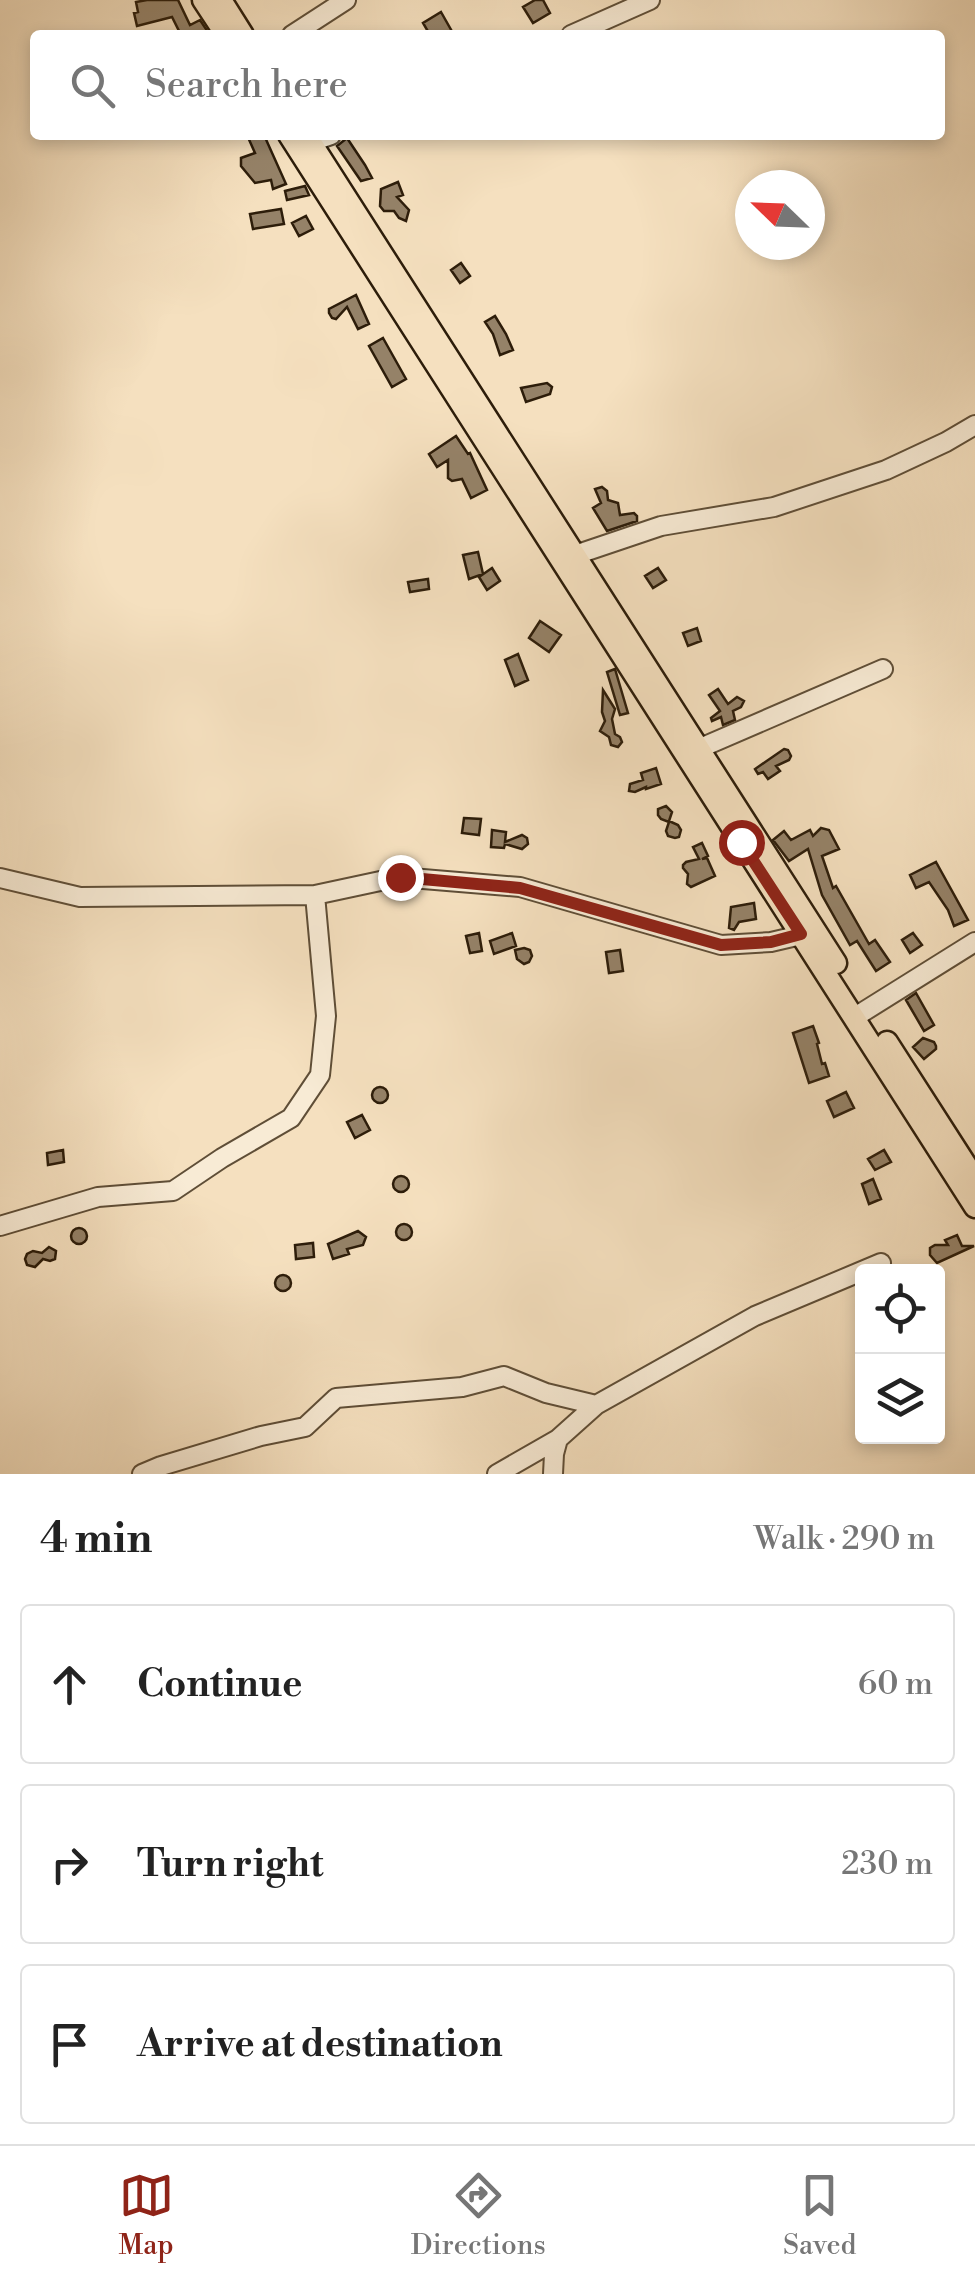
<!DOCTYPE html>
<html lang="en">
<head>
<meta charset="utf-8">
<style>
  body { margin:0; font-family:"Libre Bodoni",serif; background:#f6f6f6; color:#222 }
  .controls { position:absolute; right:30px; bottom:30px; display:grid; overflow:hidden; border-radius:10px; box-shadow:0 5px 15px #0003 }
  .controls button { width:90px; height:90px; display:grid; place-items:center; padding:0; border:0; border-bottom:2px solid #e0e0e0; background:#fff; color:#222; font:50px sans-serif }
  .compass { position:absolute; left:735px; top:170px; width:90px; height:90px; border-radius:50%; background:#fff; box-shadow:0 5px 15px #0003; rotate:293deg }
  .stop { position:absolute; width:30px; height:30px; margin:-22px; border:8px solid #8f2418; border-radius:50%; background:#fff }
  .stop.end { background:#8f2418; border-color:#fff; box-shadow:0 2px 10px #0008 }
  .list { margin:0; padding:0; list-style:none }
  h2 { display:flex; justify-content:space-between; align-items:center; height:130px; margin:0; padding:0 40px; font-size:42px }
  h2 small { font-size:32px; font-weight:400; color:#767676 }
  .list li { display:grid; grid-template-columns:65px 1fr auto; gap:30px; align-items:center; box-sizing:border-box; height:160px; margin:0 20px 20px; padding:0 20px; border:2px solid #e0e0e0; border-radius:10px }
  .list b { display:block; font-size:38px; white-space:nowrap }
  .list em { font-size:32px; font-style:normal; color:#767676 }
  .icon { flex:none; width:55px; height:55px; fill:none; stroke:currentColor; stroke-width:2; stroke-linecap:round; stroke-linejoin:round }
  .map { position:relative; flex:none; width:975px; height:1474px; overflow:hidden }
  .search { position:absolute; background:#fff; box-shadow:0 5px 15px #0003; left:30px; right:30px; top:30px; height:110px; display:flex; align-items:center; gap:25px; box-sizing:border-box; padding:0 35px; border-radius:10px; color:#767676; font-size:38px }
  .sheet { height:670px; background:#fff }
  nav { display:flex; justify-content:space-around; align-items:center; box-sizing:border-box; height:140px; border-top:2px solid #e0e0e0; background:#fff; font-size:28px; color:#767676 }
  nav a { display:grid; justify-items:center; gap:5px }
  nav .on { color:#8f2418 }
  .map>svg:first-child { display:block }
  .building { fill:#958268; stroke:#2d1d0a; stroke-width:2.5 }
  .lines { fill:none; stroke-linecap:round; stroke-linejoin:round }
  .minor-casing { stroke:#5f4e37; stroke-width:22 }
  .major-casing { stroke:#2d1d0a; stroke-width:25 }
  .minor { stroke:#f8ebd5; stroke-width:18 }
  .major { stroke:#f5e0bf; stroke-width:20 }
  .route { stroke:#8f2418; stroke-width:12 }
</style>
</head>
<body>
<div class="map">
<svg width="975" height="1474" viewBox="0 0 975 1474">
  <rect width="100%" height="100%" fill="#f5e0bf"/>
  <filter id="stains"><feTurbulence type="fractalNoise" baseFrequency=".002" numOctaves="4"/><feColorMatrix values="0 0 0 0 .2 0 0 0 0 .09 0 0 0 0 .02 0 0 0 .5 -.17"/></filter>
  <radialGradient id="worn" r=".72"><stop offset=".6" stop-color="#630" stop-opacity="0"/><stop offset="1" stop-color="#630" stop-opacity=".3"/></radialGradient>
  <path class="building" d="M147,0H178L190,25L200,20L210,35H171L179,31L172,17L137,26L134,13L138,12L136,2Z
    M535,0H543L550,13L533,23L523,7Z
    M441,12L454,35H430L423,23Z
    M247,135H264L286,184L273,189L271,180L255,183L241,166V158L255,153Z
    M347,138L365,165L372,178L361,181L337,146Z
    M398,182L403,195L397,197L409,210L406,221L399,218L394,211H384L380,206L381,189Z
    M305,186L309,195L287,200L285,191Z
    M281,209L284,224L253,229L250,214Z
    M306,216L313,229L299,236L292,223Z
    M461,263L470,276L460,283L451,270Z
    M356,295L369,324L358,329L347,307L336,319L332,318L329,313V309Z
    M495,316L506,334L513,350L500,355L493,334L485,322Z
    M383,338L406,379L392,387L369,346Z
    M547,383L552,387L550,394L526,402L521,388Z
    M456,436L468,454L470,453L487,490L471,498L462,479L452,481L448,478V460L437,467L429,454Z
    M602,487L607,491L608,500L618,503L620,515L634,513L637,516V521L607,531L593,508L601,503L595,489Z
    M478,552L483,574L469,579L463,555Z
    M492,568L500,581L487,590L479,577Z
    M658,568L666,580L653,588L645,576Z
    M428,579L429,589L410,592L408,582Z
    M540,621L561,635L549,652L529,638Z
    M697,628L701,641L688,646L683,633Z
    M518,654L528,680L515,686L505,660Z
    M615,669L628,713L620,715L607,672Z
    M718,689L728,704L737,697L744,701L741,707L733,711L735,720L723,725L721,717L712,721L711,718L720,711L709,695Z
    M603,690L615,709L612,719L615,734L620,737L622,742L618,747L611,745L609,737L600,731L605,721L602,712Z
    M784,749L788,750L791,756L789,760L776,766L780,771L768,779L763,772L758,774L755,769Z
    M656,768L661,784L646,789V787L635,792L629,791L630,784L643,780L641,773Z
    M666,806L672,812L669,821L678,825L681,830L679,837L675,838L668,836L666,831L669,822L661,819L658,815V809Z
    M464,818L481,819L479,835L462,833Z
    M821,828L829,830L839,849L822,856L833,888L836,886L869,944L875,940L890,962L876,971L857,941L850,945L822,895L808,849L789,861L773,840L784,831L791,840L810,830L813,836Z
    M492,830L506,832L505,842L522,835L527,838L528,844L522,849L505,844L504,848L491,847Z
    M702,843L708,856L702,859L707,858L715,876L691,887L687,884L688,874L683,868V865L686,862L699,859L693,847Z
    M936,862L968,920L954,926L948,910L929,882L916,888L910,875Z
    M754,903L756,919L739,922L734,930L729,928L731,907Z
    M479,933L482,951L470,953L466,936Z
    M512,933L516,946L494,954L490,941Z
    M913,933L922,945L910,953L902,940Z
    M524,948L530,950L532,956L529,962L524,964L517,959L515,950Z
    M620,950L623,971L609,973L606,952Z
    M916,993L934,1025L924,1031L906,1000Z
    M813,1026L819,1043L817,1044L822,1064L825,1063L829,1076L809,1083L793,1033Z
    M923,1038L934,1042L936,1046V1049L924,1059L913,1047Z
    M372 1095a8 8 0 1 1 16 0a8 8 0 1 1-16 0Z
    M846,1092L854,1108L834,1117L827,1101Z
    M362,1115L370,1130L355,1138L347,1122Z
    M63,1150L64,1162L48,1165L47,1153Z
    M884,1150L891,1162L875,1170L868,1159Z
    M393 1184a8 8 0 1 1 16 0a8 8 0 1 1-16 0Z
    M873,1179L881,1199L869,1204L862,1184Z
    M396 1232a8 8 0 1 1 16 0a8 8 0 1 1-16 0Z
    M71 1236a8 8 0 1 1 16 0a8 8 0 1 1-16 0Z
    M358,1231L366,1237L363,1245L347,1249L349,1254L333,1259L328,1244Z
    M957,1235L962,1246H974L937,1263L930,1255V1248L935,1245H948L945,1240Z
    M313,1243L314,1257L296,1259L295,1245Z
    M49,1247L56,1251L55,1259L50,1261L43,1259L35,1267L27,1265L25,1259L27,1254L33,1251L42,1253Z
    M275 1283a8 8 0 1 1 16 0a8 8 0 1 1-16 0Z"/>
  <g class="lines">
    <g class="minor-casing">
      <path id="minor" d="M292,35L346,0
        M571,35L650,0
        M299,150L311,142L331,135
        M575,555L661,526L774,507L886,470L946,442L975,425
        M698,749L883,669
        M0,878L80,897L315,895L399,877L520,887L721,945L771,942L801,935L812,927
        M855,1017L975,942
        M0,1226L98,1197L173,1191L222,1158L291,1118L320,1075L326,1016L315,895
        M142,1474L161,1466L261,1436L305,1427L336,1398L462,1387L504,1376L546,1393L596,1405L755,1316L881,1263
        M497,1474L558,1439L596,1405
        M553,1474L554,1454L558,1439"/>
    </g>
    <g class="major-casing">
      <path id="major" d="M203,0L226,35
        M221,0L243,35
        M289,135L975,1207
        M306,135L836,963
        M887,1042L975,1179"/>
    </g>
    <use href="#minor" class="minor"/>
    <use href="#major" class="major"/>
  </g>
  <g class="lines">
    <path class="route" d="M400,877L520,888L721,945L771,942L801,934L741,842"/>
  </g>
  <rect width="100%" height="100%" filter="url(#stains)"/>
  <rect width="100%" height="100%" fill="url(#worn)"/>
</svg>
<div class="controls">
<button><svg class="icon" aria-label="locate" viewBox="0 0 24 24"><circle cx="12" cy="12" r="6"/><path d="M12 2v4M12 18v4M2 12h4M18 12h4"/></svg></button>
<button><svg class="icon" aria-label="layers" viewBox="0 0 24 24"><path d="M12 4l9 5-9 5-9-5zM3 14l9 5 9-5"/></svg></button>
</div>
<svg class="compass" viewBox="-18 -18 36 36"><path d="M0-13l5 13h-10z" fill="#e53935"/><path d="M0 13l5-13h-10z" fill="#767676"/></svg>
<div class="stop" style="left:741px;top:842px"></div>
<div class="stop end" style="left:400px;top:877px"></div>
<div class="search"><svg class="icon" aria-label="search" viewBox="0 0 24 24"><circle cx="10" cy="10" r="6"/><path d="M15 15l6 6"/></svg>Search here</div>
</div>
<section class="sheet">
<h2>4 min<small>Walk · 290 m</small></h2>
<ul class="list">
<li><svg class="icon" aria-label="ahead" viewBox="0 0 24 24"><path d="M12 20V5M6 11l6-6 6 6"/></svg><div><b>Continue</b></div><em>60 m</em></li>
<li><svg class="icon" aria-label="right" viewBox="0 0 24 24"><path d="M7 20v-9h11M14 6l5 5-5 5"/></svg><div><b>Turn right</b></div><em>230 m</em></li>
<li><svg class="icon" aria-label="arrive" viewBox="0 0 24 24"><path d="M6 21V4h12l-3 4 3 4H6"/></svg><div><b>Arrive at destination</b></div></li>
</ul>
</section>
<nav>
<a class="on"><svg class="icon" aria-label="map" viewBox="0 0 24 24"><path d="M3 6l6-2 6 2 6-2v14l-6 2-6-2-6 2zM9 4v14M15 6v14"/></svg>Map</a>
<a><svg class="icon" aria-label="directions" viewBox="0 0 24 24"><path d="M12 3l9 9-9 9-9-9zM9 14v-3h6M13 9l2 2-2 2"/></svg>Directions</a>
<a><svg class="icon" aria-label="saved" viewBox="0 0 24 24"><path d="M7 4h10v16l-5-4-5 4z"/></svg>Saved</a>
</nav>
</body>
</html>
